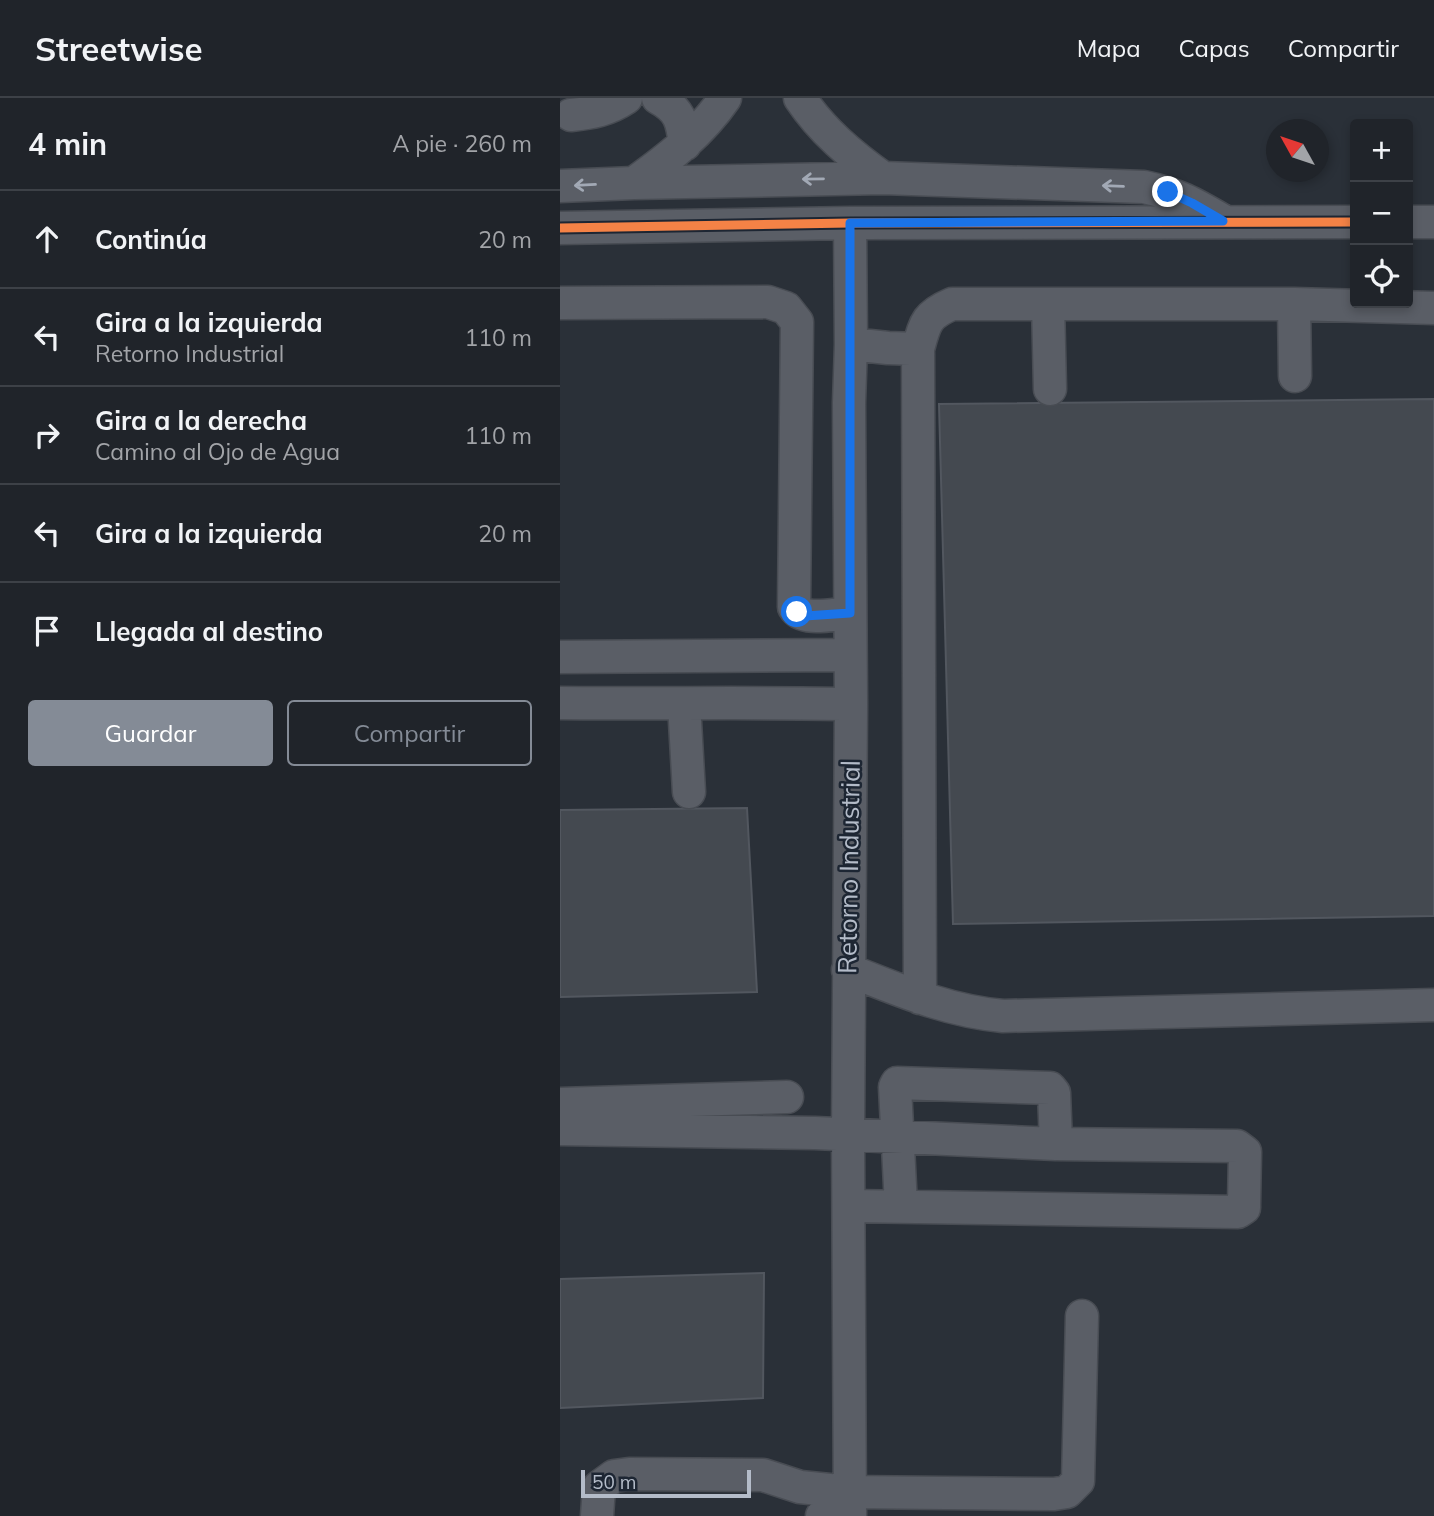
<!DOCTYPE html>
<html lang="es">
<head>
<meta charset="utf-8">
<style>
  body { margin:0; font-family:Mulish,sans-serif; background:#282c32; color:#f1f3f6 }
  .controls { position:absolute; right:21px; top:21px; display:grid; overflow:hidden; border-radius:7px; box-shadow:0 4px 10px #0003 }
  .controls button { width:63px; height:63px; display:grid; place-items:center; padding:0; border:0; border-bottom:2px solid #3d4147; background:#20242a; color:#f1f3f6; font:35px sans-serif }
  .compass { position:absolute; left:706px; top:21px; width:63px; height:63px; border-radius:50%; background:#20242a; box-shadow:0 4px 10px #0003; rotate:310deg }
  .scale { position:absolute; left:21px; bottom:18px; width:170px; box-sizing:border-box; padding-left:7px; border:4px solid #b4bcc9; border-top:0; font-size:19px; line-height:24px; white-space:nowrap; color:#b4bcc9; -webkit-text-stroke:5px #1d2633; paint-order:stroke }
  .stop { position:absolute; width:21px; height:21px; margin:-16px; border:5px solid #1a73e8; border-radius:50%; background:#fff }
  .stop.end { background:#1a73e8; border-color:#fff; box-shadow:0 2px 7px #0008 }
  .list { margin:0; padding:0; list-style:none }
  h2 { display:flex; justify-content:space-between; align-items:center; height:91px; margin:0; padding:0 28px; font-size:30px }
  h2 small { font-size:23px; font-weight:400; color:#a2a4a8 }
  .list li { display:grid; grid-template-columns:46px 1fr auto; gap:21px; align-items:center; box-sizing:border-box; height:98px; padding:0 28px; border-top:2px solid #3d4147 }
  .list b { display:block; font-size:26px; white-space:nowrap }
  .list p { margin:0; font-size:23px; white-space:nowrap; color:#a2a4a8 }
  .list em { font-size:23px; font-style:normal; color:#a2a4a8 }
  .actions { display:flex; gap:14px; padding:21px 28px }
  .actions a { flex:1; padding:16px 0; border:2px solid #848b96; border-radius:7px; text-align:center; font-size:24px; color:#848b96 }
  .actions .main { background:#848b96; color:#fff }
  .icon { flex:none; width:38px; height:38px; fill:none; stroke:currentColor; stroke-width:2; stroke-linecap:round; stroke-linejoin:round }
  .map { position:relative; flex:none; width:874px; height:1418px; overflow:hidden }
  header { display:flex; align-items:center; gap:42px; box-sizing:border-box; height:98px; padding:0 35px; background:#20242a; border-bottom:2px solid #3d4147 }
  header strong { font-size:33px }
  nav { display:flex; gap:38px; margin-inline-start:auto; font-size:24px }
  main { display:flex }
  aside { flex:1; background:#20242a }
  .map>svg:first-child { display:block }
  .building { fill:#444950; stroke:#52575f; stroke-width:2 }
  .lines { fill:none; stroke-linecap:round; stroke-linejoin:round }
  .minor-casing { stroke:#484c53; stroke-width:35 }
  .minor { stroke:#5a5e66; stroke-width:32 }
  .cycleway-casing { stroke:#1d2633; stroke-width:13 }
  .cycleway { stroke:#f48246; stroke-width:9 }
  .oneway { stroke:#a2a9b5 }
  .route { stroke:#1a73e8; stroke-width:9 }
  .labels { text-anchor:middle; stroke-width:5; stroke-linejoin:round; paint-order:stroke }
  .street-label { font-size:26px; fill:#b4bcc9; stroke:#1d2633 }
</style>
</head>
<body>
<header>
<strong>Streetwise</strong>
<nav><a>Mapa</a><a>Capas</a><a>Compartir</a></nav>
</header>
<main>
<aside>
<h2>4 min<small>A pie · 260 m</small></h2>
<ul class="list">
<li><svg class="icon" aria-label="ahead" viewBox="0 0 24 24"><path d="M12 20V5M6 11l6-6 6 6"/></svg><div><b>Continúa</b></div><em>20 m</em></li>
<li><svg class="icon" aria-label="left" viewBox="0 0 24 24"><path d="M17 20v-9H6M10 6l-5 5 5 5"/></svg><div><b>Gira a la izquierda</b><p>Retorno Industrial</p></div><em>110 m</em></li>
<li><svg class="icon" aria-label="right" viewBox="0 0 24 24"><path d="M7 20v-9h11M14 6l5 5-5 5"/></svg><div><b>Gira a la derecha</b><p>Camino al Ojo de Agua</p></div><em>110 m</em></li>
<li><svg class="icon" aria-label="left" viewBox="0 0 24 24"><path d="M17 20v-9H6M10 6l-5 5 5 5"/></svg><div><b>Gira a la izquierda</b></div><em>20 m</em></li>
<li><svg class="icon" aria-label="arrive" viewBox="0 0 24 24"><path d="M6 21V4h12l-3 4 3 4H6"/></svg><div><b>Llegada al destino</b></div></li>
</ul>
<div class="actions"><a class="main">Guardar</a><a>Compartir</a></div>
</aside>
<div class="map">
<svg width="874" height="1418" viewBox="0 0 874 1418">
  <rect width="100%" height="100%" fill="#2a3038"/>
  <path class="building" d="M874,301V818L393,826L379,306Z
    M187,710L197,894L0,899V712Z
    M204,1175L203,1300L0,1310V1181Z"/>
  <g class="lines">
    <g class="minor-casing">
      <path id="minor" d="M98,0C120,12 122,23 125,46
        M240,0C262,33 291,57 323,80
        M11,17C32,15 48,12 66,0
        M74,85C109,60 141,35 165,0
        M0,88L74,85L323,80L584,89C617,96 633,105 662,122
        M848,124H874
        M290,125L291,246L289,305L291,606L288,1037L290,1418
        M0,130L290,125L795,124
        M0,205L208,204L226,210L237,224L234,509C243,524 273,516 290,515
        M488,206L490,291
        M734,206L735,278
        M291,246L328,250L358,251
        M0,559L290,557
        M0,605C97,606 194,604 291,606
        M124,606L129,694
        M288,872C339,892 387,913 443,918L874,907
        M360,900L358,251C365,225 366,217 392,206H734L874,210
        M0,1006L227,999
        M0,1031L255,1035L496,1046L677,1048L685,1054L684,1107V1110L678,1114L289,1108
        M341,1108L335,989L337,985L490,990L494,995L496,1046
        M37,1418L39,1389L54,1378L69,1376L203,1377L240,1389L289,1394L494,1396L507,1394L518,1383L522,1218
        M262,1418L290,1413"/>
    </g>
    <use href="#minor" class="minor"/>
    <g class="cycleway-casing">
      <path id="cycleway" d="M0,130L290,125L795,124"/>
    </g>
    <use href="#cycleway" class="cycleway"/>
  </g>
  <defs><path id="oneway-shaft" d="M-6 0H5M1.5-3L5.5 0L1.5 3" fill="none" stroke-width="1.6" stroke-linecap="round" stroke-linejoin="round" transform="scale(1.75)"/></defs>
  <g class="oneway">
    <use href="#oneway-shaft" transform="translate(253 81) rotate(179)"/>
    <use href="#oneway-shaft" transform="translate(25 87) rotate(177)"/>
    <use href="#oneway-shaft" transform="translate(553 88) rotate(-178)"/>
  </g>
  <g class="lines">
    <path class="route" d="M237,514L245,518L290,515V125L663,123L632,105L608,94"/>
  </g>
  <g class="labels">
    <g class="street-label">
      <text transform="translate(289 769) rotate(-89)" y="9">Retorno Industrial</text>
    </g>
  </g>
</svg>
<div class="controls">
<button>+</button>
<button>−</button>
<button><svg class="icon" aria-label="locate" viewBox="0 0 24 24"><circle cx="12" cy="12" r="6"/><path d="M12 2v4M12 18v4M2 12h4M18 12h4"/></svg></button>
</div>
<svg class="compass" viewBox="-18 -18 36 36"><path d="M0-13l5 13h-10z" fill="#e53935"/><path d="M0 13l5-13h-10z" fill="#a2a4a8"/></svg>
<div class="scale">50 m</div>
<div class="stop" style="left:237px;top:514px"></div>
<div class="stop end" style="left:608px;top:94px"></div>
</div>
</main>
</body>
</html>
